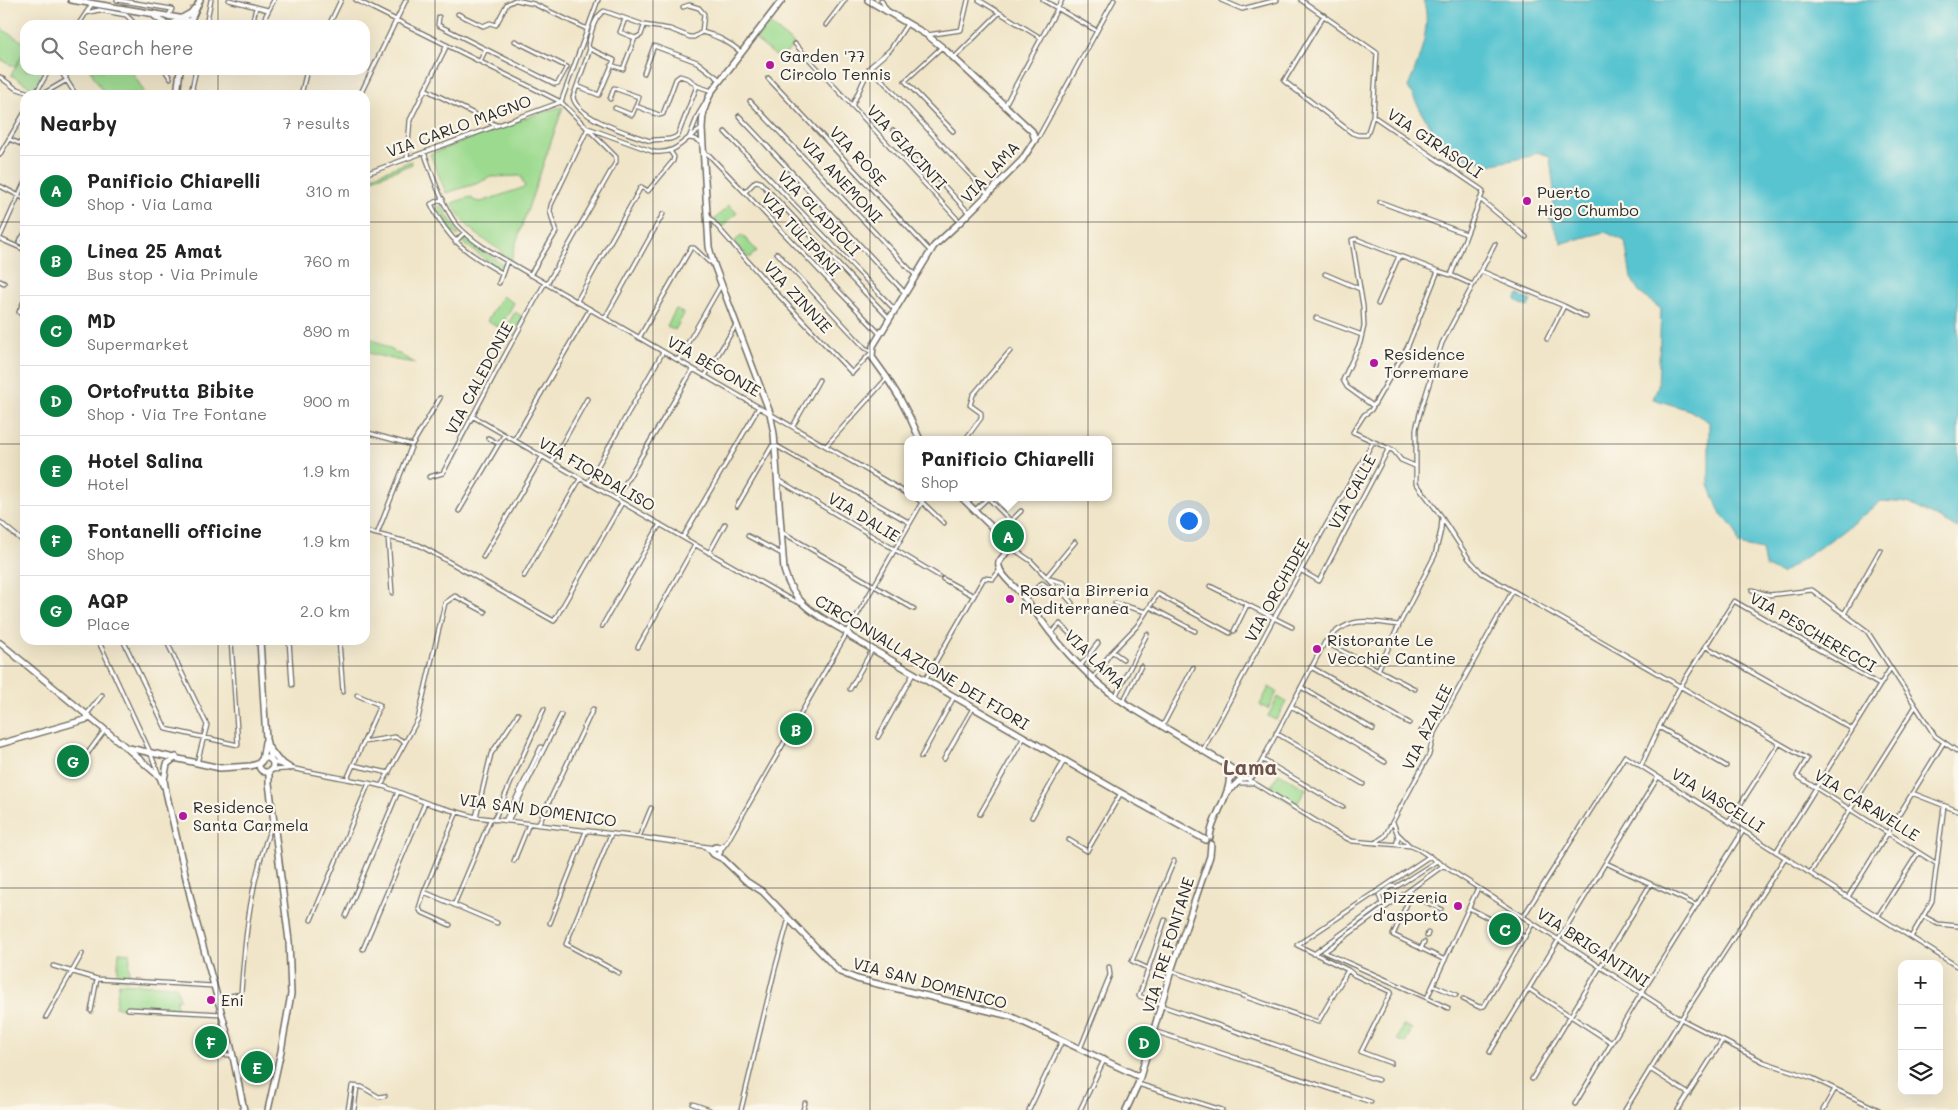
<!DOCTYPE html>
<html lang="en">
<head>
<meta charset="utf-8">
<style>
  body { margin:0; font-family:Mali,sans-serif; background:#f2f2f2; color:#222 }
  .controls { position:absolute; right:15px; bottom:15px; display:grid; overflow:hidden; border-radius:10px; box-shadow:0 5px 20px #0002 }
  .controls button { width:45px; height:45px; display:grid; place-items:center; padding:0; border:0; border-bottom:1px solid #e0e0e0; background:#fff; color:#222; font:25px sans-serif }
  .you { position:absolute; left:1188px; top:520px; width:18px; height:18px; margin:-12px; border:4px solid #fff; border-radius:50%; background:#1a73e8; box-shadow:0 0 0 8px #1a73e833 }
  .badge { display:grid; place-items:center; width:32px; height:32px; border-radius:50%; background:#0b8043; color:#fff; font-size:16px; font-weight:700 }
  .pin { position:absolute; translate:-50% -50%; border:2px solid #fff; box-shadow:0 1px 5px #0006 }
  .popup { position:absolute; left:904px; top:436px; width:208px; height:65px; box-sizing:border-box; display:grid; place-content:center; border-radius:10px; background:#fff; filter:drop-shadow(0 1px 4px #0005); font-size:16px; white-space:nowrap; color:#767676 }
  .popup b { font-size:19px; color:#222 }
  .popup::after { content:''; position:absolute; left:50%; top:100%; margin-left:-10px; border:10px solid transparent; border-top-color:#fff }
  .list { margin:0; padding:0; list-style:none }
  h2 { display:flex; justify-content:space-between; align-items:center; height:65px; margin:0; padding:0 20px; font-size:21px }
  h2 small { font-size:16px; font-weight:400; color:#767676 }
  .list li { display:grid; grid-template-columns:32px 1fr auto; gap:15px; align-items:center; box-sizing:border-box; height:70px; padding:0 20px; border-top:1px solid #e0e0e0 }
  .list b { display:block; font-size:19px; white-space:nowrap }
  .list p { margin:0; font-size:16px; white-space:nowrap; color:#767676 }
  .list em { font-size:16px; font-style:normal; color:#767676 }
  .icon { flex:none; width:28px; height:28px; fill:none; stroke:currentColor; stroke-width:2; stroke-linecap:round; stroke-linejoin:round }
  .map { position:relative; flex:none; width:1958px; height:1110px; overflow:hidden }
  .search { position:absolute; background:#fff; box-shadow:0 5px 20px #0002; left:20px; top:20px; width:350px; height:55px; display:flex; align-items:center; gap:12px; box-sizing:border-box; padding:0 18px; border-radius:15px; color:#767676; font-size:19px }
  .panel { position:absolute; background:#fff; box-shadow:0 5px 20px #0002; left:20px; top:90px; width:350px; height:555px; border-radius:15px }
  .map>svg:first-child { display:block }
  .green { fill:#9cda8f; stroke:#64825d }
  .water { fill:#58c4d0; stroke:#42787e }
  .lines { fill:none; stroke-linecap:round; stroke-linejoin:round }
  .street-casing { stroke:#706c62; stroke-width:5.5 }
  .secondary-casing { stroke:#706c62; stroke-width:8 }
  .street { stroke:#fff; stroke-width:3 }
  .secondary { stroke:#fff; stroke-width:5 }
  .grid { fill:none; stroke:#2b2b2b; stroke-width:1; stroke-opacity:0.55 }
  .poi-dot { fill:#b5179e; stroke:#fbf7ec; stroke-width:2 }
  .labels { text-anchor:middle; stroke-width:4.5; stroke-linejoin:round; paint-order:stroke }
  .poi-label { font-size:16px; fill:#2b2b2b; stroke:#fbf7ec; text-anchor:start }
  .street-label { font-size:16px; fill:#2b2b2b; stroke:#fbf7ec }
  .district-label { font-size:21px; font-weight:bold; fill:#6d534b; stroke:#fbf7ec }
</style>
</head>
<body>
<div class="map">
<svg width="1958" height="1110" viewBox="0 0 1958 1110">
  <rect width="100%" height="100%" fill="#fbf7ec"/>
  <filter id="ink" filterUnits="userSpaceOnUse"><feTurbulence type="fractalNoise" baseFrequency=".02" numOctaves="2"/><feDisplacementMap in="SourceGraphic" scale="10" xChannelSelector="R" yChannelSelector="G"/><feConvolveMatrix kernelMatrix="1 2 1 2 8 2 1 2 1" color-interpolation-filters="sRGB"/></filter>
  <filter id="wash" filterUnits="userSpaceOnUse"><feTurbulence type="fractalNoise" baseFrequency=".0096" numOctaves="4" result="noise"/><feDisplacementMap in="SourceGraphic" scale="20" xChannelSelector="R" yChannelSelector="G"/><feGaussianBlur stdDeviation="1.12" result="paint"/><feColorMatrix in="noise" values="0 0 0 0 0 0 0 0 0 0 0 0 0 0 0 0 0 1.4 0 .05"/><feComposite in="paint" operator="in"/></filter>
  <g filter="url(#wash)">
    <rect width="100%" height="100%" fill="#f0e5c8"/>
    <path class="green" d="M769,24L794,44L781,60L756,40Z
      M0,28L25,43V49L15,67L0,59Z
      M25,52V70H45L34,89L11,75Z
      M90,70H131L146,95H105Z
      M563,107L514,249L511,260L501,253L502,251C479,237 465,228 452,203L470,197L475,201L481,202L525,187L521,176L490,177L479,183L446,193L430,154L548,110Z
      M411,161L412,164L365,182V179Z
      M729,205L737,213L721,228L714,220Z
      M439,206L442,207L459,234L458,236L452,232L440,212H438L437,208Z
      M742,235L757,251L749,258L734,242Z
      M463,238L501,263L502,265L500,270L462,242Z
      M502,296L514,303L500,328L487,321Z
      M676,309L684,314L675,330L667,326Z
      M515,312L523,317L513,336L504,331Z
      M365,335L415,363L396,360L365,352Z
      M1269,687L1277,692L1268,709L1260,705Z
      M1278,697L1286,702L1276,720L1268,716Z
      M1279,773L1306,789L1296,806L1269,789Z
      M119,952L130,953L129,979L117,978Z
      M119,983L176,986L180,999L176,1000L177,1011L115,1007Z
      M1403,1025L1412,1029L1405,1043L1397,1040Z"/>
    <path class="water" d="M1423,0H1958V528L1908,503L1881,501L1839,534L1781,574L1765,566L1762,550L1739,545L1735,529L1721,515L1709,485V422L1689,410L1653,399L1658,387L1661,309L1640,293L1631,278L1625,241L1605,232L1562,243L1549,217L1555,198L1550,158L1547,155L1537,152L1531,156L1489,165L1442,149L1408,87C1418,64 1433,24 1423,0Z
      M1518,295L1531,301L1528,307L1515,301Z"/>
  </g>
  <g filter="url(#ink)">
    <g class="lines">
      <g class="street-casing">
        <path id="street" d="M117,0L172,9L169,15
          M229,0L268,10
          M356,0L561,102L616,157V162L547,284
          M516,0L534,4L587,29
          M881,0L887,10
          M979,0L1041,38
          M1043,0L1097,31
          M1221,0L1242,9L1277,0
          M683,7L689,5L699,8L704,14L702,32
          M86,13L99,10L126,15L136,25
          M458,14L483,26L490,23L496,25L507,4L515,0
          M1324,15L1284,81L1352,133L1358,135H1367L1373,116
          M439,17L438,25L555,84L558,83L567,67L515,41
          M78,25L92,4
          M206,25L211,0
          M252,25L256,7
          M261,25L274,0
          M329,25L341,0
          M826,25L845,0
          M927,35L961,30L968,0
          M635,38L641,35L644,26
          M795,44L960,222
          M942,47L905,81L953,131
          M954,58L999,13
          M480,61L486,49
          M611,65L623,69L635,38L620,32L625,19
          M870,67L988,194
          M60,70L76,95
          M64,70L66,77
          M165,70L170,78
          M644,73L654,46L697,62L719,79
          M0,77L15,88L35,95
          M768,78L931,252
          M577,86L599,95L614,60L590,49
          M425,89L496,125
          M712,91L697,86L678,135C669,143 660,137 650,141C631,134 577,119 573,97L590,49L588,46C591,34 593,18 604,11L644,25L670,29L690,37H694L702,32C715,35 730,43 741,52
          M37,92L41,95L67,80
          M36,93L49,70
          M196,95L192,88L196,70
          M301,95L307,70
          M360,95L406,0
          M610,99L614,88L639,97L636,106
          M750,101L916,276
          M1005,105L1062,0
          M852,106L870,67L890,50L907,24
          M615,108L632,115L636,106L659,115L663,114L676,79L680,76L689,79L697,86
          M739,116L905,293
          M588,128L654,152C678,155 683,138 702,129
          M893,130L969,213
          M725,132L895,310
          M9,139L25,146
          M1035,140L1039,136L1114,0
          M702,143L695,139L689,138L698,115L704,105
          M424,152C432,174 442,205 456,224C464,233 473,240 483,247L908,494
          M704,153L709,155L880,334
          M0,154L25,112
          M407,158L410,120L447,45
          M365,174L561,102L598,0
          M0,186L25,199
          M745,192L756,181L760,182L890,319
          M443,199L431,204C448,241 468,254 502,273
          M1480,199L1526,237
          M1380,202L1466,234
          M708,216L768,284L852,373L871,353
          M25,233L19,242L25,245
          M0,237L25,181
          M0,239L25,250
          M455,242L464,233
          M777,253L865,348L871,351
          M1481,271L1495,244
          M1325,274L1360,289
          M530,275L556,232L550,211L551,205L588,128
          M0,281L4,283
          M499,283L507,261
          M1473,285L1481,271L1564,306L1547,339
          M25,299L19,312L25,318
          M577,301L641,187L648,191L673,161L674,157L670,151
          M1378,304L1399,256
          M1564,306L1586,317
          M605,318L663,214
          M1316,318L1362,335
          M639,338L691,248H694L709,262H713
          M678,360L721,285
          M705,376L736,325
          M1373,406L1347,387L1343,380L1360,343L1364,326L1363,306L1352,240L1356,239L1438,271
          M472,416L786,597L802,604
          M793,426L819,380
          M365,432L412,445
          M488,438L499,444
          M514,440L590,309
          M965,440L981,418V413L970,405L973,395L1010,351
          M826,446L887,378
          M552,462L587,399
          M1415,466L1401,460L1394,451L1353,432L1364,415L1371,410L1408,346L1438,271L1451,275
          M429,477L443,473C476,409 509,346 545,283
          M777,479L939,576
          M588,483L663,352
          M914,497L922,502L944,523
          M987,497L1011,521L1021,511
          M616,499L693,369
          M737,506L772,446L775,445L910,523
          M975,510L988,498
          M459,511L504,435
          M1442,518L1469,559L1482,573L1807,759L1797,776L1937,864
          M0,522L25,543
          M365,531L419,545L554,621L622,503
          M780,531L914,609
          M377,534L412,445L440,398
          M748,536L782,554
          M388,537L392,593
          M683,537L759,407
          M1009,546L1031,561L1054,585L1050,589L1042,583L1025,598
          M709,553L725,524
          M483,557L542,457
          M1302,571L1319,581L1389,448
          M524,576L580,479
          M1047,576L1075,542
          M943,579L974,596
          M1050,579L1064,583L1066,587L1065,595L1072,603
          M1210,586L1292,627
          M1752,590L1769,595L1812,590L1867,631L1935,736L1958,752
          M1115,603L1146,612
          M1150,607L1195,631
          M1844,614L1880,550
          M602,626L660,524
          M1234,631L1247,605
          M1051,633L1060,624L1070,634
          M98,640L150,752L159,775
          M123,640L166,729L238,745L231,640
          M166,640L207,725L197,763
          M289,640L292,685
          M339,640L343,692
          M1325,642L1415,689
          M1705,646L1852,729
          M638,647L695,545
          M1113,652L1123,659
          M1081,665L1098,643
          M1311,667L1409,723
          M1378,670L1399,625
          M1093,678L1110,654L1137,626L1158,594L1230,633
          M925,680L984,578L993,579L1000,570
          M1301,687L1373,729
          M850,689L872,650
          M1115,697L1147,634
          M1123,702L1141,666
          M1291,706L1385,762
          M87,714L102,695
          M1162,727L1193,668
          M1659,727L1726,766
          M1421,731L1433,738
          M1276,733L1363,784
          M878,737L913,674
          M364,742L395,737L405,742
          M1203,750L1274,618L1373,442
          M921,757L954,697
          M944,759L973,708
          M1263,760L1343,807
          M82,761L105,730
          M272,762L290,768L383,786L432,805L476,817L639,837L715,848
          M353,765L389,773
          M1641,766L1659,727L1680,687L1734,601L1880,685
          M271,770L287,769
          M1246,778L1334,832L1352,841L1411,846L1418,849L1681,1019L1764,1062L1812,1078L1879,1110
          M347,779L380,705L357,695
          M1229,780L1235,776L1240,775
          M1240,780L1252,777L1256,772L1325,642C1349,615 1366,621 1399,625L1435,555L1441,530L1442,517L1416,483V429L1420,413L1442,343L1473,285L1451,275L1483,192L1482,190L1373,116L1377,53L1301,0
          M1238,783H1251
          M381,786L418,719L445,603L455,596L485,612
          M1912,793L1958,811
          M457,812L424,892L497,923
          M980,814L1024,737
          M476,817L491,754L518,714
          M1032,817L1064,761
          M494,820L544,709
          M505,821L541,747
          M508,821L561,715
          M1393,822L1397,833L1409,845
          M1729,822L1779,744
          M538,825L593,709
          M611,834L566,944L619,973
          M639,837L651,808
          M1069,840L1087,851L1121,793
          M1375,843L1385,836L1393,821L1429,755L1434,733L1512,592
          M1396,845L1398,838L1397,833
          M705,847L713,854
          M718,848L725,844
          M720,851L727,842L925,497
          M1776,852L1890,669
          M514,861L529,824
          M1606,863L1696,905
          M1444,865L1324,952L1427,998L1478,888
          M1810,873L1915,707
          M1409,891L1411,895L1393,935L1445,960
          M424,892L419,908L421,912L450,925
          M1411,895L1441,909
          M1848,897L1944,742
          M454,905L490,820
          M1469,908L1525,937
          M346,916L398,792
          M1878,916L1918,853
          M1923,916L1938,924L1958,926
          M1523,917L1625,756L1958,967
          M311,920L369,783
          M550,923L586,831
          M1427,936L1428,933
          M1911,937L1932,901L1944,806
          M363,949L425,803
          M1421,949L1424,942
          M1314,954L1382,904L1379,895L1392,886L1396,887L1437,861
          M53,966L97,979L213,986
          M1149,969L1132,961L1174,861
          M1171,971L1318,1022L1348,970
          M1433,985L1456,995
          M1529,989L1612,1043
          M218,998L241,994C245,935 251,877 273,822
          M1427,998L1448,1008
          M1463,999L1479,1007L1484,1006L1533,923
          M1161,1004L1139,996L1165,920
          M1162,1006L1378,1080
          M128,1009L222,1014
          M91,1011L97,979
          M46,1017L82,954
          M1154,1031L1371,1102
          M206,1041V1046L231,1047
          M1080,1049L1110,975L1109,967
          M1490,1052L1658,777
          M201,1054L232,1055
          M1391,1063L1361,1052L1391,992L1354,975L1348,970L1297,945L1430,856
          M1650,1069L1689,1094
          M1532,1079L1650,885
          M1138,1084L1222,1110
          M693,1104L710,1110
          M1575,1104L1641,994L1743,831
          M348,1110L352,1086L362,1087L379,1097L385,1096
          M354,1110L357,1087
          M741,1110L775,969L789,918
          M803,1110L805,1103
          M1029,1110L1062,1041
          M1080,1110L1104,1060
          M1625,1110L1681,1019L1785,858
          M1678,1110L1722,1041
          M1823,1110L1835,1089"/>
      </g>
      <g class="secondary-casing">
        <path id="secondary" d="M71,0L179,18
          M782,0L712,91C705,104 702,114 702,129L709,247L713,262L770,413L774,434L784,570C794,606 817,615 848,633L851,637L1121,793L1206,840
          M868,0L927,35L942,47L1032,131L1035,140L1022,160L960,222L934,246L873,346L872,357C892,383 908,410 920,440
          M152,14L167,25
          M182,18L191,13L194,9
          M189,24L200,0
          M173,25L175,21L181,18L187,20L189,25
          M177,95L180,70
          M961,497L1007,542L1008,550L999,562C996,573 1016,587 1022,595C1032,607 1041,620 1050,632C1072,660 1099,687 1129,706L1222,762L1241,775L1240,780L1226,794
          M260,640L266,739L271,760
          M0,643L122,744L160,777L163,785
          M0,744L91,718
          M129,748L220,768L251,766L260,763
          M269,748L278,760L290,768
          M176,757L167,764L164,780L166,792L196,921L231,1047L244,1110
          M259 765a7 7 0 1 1 14 0a7 7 0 1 1-14 0Z
          M262,761L265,742
          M1210,837C1211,816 1239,786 1226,766
          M712 851a4 4 0 1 1 8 0a4 4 0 1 1-8 0Z
          M715,855L723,859L746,881L763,892L840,972L857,979L1010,1016L1140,1077
          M268,1110L281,1051L291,994L289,941L269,783V771
          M1126,1110L1138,1084L1171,971L1210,856L1211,844"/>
      </g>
      <use href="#street" class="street"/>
      <use href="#secondary" class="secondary"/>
    </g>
  </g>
  <path class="grid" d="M218,0V25M435,0V1110M653,0V1110M870,0V1110M1088,0V1110M1305,0V1110M1523,0V1110M1740,0V1110M218,70V95M0,222H25M365,222H1958M0,444H25M365,444H1958M218,640V1110M0,666H1958M0,888H1958"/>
  <g class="poi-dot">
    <circle cx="770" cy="65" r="5"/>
    <circle cx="1527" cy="201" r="5"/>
    <circle cx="1374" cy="363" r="5"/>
    <circle cx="1010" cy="599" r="5"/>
    <circle cx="1317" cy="649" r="5"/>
    <circle cx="183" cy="816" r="5"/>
    <circle cx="1458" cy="906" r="5"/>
    <circle cx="211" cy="1000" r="5"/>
  </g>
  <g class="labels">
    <g class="poi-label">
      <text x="780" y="62">Garden '77<tspan x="780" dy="18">Circolo Tennis</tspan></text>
      <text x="1537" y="198">Puerto<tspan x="1537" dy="18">Higo Chumbo</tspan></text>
      <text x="1384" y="360">Residence<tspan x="1384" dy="18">Torremare</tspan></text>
      <text x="1020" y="596">Rosaria Birreria<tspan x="1020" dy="18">Mediterranea</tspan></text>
      <text x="1327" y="646">Ristorante Le<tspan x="1327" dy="18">Vecchie Cantine</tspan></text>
      <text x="193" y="813">Residence<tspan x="193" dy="18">Santa Carmela</tspan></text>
      <text x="1448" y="903" text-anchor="end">Pizzeria<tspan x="1448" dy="18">d'asporto</tspan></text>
      <text x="221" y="1006">Eni</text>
    </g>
    <g class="street-label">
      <text transform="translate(459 126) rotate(-20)" y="6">VIA CARLO MAGNO</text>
      <text transform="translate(1435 143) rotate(34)" y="6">VIA GIRASOLI</text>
      <text transform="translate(907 147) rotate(47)" y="6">VIA GIACINTI</text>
      <text transform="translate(858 156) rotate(47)" y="6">VIA ROSE</text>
      <text transform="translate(990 172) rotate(-47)" y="6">VIA LAMA</text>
      <text transform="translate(842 180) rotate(47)" y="6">VIA ANEMONI</text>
      <text transform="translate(819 213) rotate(46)" y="6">VIA GLADIOLI</text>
      <text transform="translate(801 234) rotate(47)" y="6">VIA TULIPANI</text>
      <text transform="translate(798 297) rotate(47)" y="6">VIA ZINNIE</text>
      <text transform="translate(714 366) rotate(30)" y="6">VIA BEGONIE</text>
      <text transform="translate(479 378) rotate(-62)" y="6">VIA CALEDONIE</text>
      <text transform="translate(597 474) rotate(30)" y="6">VIA FIORDALISO</text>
      <text transform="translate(1352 492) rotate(-62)" y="6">VIA CALLE</text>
      <text transform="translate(864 517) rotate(31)" y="6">VIA DALIE</text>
      <text transform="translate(1277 590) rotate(-61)" y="6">VIA ORCHIDEE</text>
      <text transform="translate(1813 632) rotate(30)" y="6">VIA PESCHERECCI</text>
      <text transform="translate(1095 659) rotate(44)" y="6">VIA LAMA</text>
      <text transform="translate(922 662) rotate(31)" y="6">CIRCONVALLAZIONE DEI FIORI</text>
      <text transform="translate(1427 727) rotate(-64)" y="6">VIA AZALEE</text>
      <text transform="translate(1718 800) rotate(32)" y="6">VIA VASCELLI</text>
      <text transform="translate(1867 805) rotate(32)" y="6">VIA CARAVELLE</text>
      <text transform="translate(538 810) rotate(8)" y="6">VIA SAN DOMENICO</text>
      <text transform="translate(1168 945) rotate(-73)" y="6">VIA TRE FONTANE</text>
      <text transform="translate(1593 947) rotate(33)" y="6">VIA BRIGANTINI</text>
      <text transform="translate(930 983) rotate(15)" y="6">VIA SAN DOMENICO</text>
    </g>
    <g class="district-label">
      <text x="1250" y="775">Lama</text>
    </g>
  </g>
</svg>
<div class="controls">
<button>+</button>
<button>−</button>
<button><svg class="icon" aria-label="layers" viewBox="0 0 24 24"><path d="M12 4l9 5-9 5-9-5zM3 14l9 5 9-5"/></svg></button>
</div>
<div class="you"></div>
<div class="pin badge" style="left:1008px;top:536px">A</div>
<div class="popup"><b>Panificio Chiarelli</b>Shop</div>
<div class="pin badge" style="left:796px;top:729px">B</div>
<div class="pin badge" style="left:1505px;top:929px">C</div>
<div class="pin badge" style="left:1144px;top:1042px">D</div>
<div class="pin badge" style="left:257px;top:1067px">E</div>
<div class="pin badge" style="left:211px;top:1042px">F</div>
<div class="pin badge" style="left:73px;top:761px">G</div>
<div class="search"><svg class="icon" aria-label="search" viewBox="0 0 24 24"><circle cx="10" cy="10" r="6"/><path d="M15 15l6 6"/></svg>Search here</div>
<section class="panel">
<h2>Nearby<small>7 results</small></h2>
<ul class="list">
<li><span class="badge">A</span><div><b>Panificio Chiarelli</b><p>Shop · Via Lama</p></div><em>310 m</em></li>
<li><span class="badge">B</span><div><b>Linea 25 Amat</b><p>Bus stop · Via Primule</p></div><em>760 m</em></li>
<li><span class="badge">C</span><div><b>MD</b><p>Supermarket</p></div><em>890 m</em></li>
<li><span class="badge">D</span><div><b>Ortofrutta Bibite</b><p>Shop · Via Tre Fontane</p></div><em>900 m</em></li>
<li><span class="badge">E</span><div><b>Hotel Salina</b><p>Hotel</p></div><em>1.9 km</em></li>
<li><span class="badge">F</span><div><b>Fontanelli officine</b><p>Shop</p></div><em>1.9 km</em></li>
<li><span class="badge">G</span><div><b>AQP</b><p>Place</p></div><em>2.0 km</em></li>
</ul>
</section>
</div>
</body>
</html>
